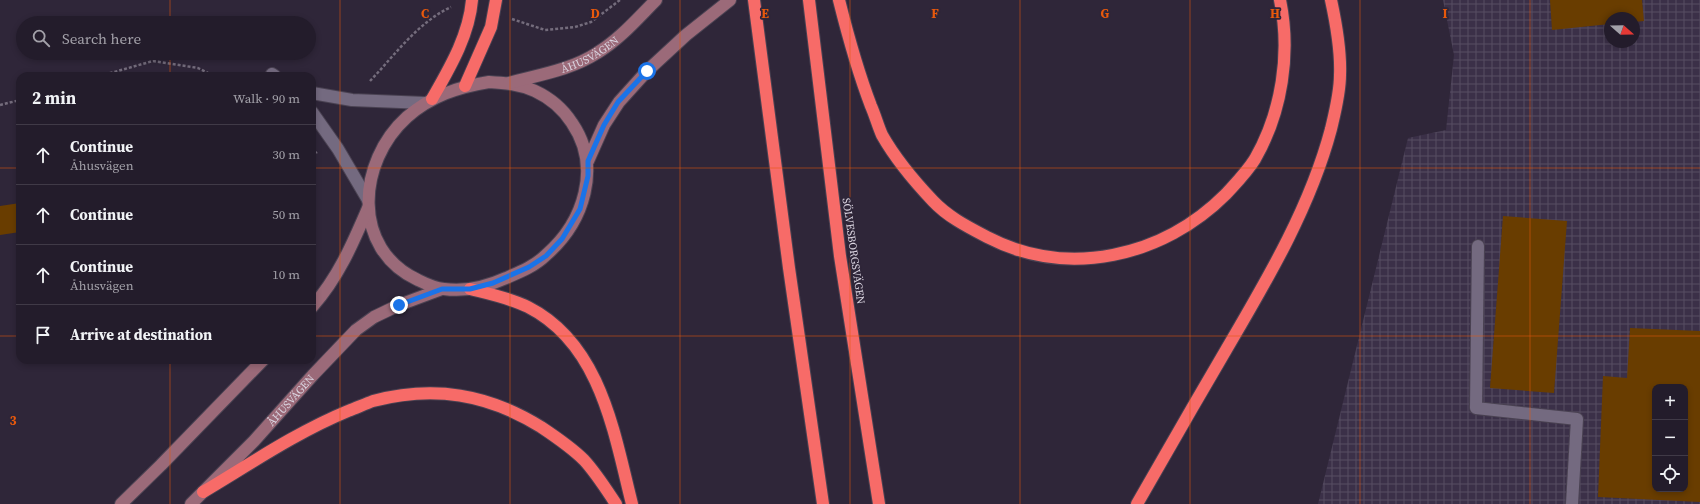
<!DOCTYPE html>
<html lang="en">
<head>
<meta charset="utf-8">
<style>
  body { margin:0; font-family:"Source Serif 4",serif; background:#2b2533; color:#f1f3f6 }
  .controls { position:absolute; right:12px; bottom:12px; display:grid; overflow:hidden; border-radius:8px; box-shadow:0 2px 6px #0003 }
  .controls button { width:36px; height:36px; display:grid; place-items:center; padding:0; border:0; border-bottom:1px solid #403a47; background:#231c2b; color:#f1f3f6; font:20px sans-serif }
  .compass { position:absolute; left:1604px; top:12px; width:36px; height:36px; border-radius:50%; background:#231c2b; box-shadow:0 2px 6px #0003; rotate:110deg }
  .stop { position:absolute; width:12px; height:12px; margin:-9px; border:3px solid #1a73e8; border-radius:50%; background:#fff }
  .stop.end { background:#1a73e8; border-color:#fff; box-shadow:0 1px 4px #0008 }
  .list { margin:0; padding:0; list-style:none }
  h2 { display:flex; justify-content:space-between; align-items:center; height:52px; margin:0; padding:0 16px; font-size:17px }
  h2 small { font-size:13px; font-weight:400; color:#a3a1a9 }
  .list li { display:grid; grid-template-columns:26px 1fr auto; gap:12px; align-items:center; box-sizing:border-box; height:60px; padding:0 16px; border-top:1px solid #403a47 }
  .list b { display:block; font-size:15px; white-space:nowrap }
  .list p { margin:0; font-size:13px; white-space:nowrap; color:#a3a1a9 }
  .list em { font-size:13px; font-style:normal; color:#a3a1a9 }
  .icon { flex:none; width:22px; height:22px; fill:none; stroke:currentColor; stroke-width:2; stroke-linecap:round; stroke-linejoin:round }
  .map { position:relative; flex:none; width:1700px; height:504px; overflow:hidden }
  .search { position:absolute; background:#231c2b; box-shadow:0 2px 6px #0003; left:16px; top:16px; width:300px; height:44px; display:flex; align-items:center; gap:10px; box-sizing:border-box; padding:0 14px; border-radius:22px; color:#a3a1a9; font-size:15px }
  .panel { position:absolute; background:#231c2b; box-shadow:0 2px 6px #0003; left:16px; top:72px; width:300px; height:292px; border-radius:12px }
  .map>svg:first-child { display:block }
  .industrial { fill:url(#industrial-grid); fill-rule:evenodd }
  .building { fill:#693d00; fill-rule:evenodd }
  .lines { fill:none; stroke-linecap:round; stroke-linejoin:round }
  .lane-casing { stroke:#4a4252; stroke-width:14 }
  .secondary-casing { stroke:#4a4252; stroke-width:14 }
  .highway-casing { stroke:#4a4252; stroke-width:14 }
  .path { stroke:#746c7c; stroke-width:2.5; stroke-dasharray:3 2; stroke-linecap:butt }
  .lane { stroke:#746a80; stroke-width:12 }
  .secondary { stroke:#9b6a79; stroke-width:12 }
  .highway { stroke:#f76b68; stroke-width:12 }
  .route { stroke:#1a73e8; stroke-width:5 }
  .grid { fill:none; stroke:#e8590c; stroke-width:1; stroke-opacity:0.55 }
  .labels { text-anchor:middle; stroke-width:3.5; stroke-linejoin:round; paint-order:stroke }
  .street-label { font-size:11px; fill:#dad4e0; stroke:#2f2639 }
  .grid-label { font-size:13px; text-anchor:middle; font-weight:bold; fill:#e8590c; stroke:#2f2639; stroke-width:3.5; stroke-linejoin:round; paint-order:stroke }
</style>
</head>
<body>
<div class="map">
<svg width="1700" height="504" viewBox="0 0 1700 504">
  <defs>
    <pattern id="industrial-grid" width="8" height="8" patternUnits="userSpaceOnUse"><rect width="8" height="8" fill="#3b3048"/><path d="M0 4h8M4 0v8" fill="none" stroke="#574d62"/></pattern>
  </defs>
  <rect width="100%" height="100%" fill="#2f2639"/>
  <path class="industrial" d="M1443,0H1700V504H1318L1408,138L1446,130L1454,55ZM1610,18H1634V42H1610ZM1655,387H1685V489H1655Z"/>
  <path class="building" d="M1550,0H1642L1644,21L1634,22V18H1610V24L1552,30Z
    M20,203V232L0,235V206Z
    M1503,216L1567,221L1554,393L1490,388Z
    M1630,328L1700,331V502L1598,497L1603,376L1627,378ZM1655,387H1685V489H1655Z"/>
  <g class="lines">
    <g class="lane-casing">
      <path id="lane" d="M272,74L275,76
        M312,93L352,100L425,103
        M312,112L338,149L368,200
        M1478,246L1476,408L1577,419L1572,504"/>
    </g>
    <g class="secondary-casing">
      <g id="secondary">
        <path d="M489,82C505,83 520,84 535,91C550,98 563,109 572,123C602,167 584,222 546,255C535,266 520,272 506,278C486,287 465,292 444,289C435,288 426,284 418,280C351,249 357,162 407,117C431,96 458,87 489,82Z"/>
        <path id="s1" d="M509,83C538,75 571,70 597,53C620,39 637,19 656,0"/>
        <path d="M588,161L604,125L619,102L647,71L686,35L730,0"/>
        <path d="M312,307C338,278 353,243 368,208"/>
        <path d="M121,504L161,465L263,360"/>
        <path id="s2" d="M191,504L254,441L313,375L356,330L374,317L399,305L442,289"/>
      </g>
    </g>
    <g class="highway-casing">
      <path id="highway" d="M754,0L789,268L823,504
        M809,0L840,256L879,504
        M839,0C848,36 858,72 871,106C875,115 878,126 882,135C895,158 915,182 933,201C948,217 968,227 987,237C1068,279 1163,257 1226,194C1236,183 1247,172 1255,159C1282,112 1291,53 1280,0
        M465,86L491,27L496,0
        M432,99C449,69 469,36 472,0
        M470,289C490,294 510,298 528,307C601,344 614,433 632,504
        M203,492C250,464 297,432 348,411C356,408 365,404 373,401C434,385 488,394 541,427C556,437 571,447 584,460C596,473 606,489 616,504
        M1137,504C1166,453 1196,401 1226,350C1267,280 1310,208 1331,129C1335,112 1340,93 1340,75C1341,51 1336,23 1331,0"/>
    </g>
    <path class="path" d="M512,19L545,30L575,27L591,22L620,0
      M100,76L153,61L198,68L214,76
      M370,81C395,55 417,23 451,7
      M0,105L20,100
      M312,156L317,152"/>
    <use href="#lane" class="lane"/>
    <use href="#secondary" class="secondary"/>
    <use href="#highway" class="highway"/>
  </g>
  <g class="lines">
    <path class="route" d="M399,305L442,289H470L493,283L529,267L546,256L562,239L580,209L588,176V161L604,125L618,102L647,71"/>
  </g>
  <path class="grid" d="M170,0V23M340,0V504M510,0V504M680,0V504M850,0V504M1020,0V504M1190,0V504M1360,0V504M1530,0V504M170,53V76M0,168H20M312,168H1700M0,336H20M312,336H1700M170,360V504"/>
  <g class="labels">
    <g class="street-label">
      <text dy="4" stroke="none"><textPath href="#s1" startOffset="86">ÅHUSVÄGEN</textPath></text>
      <text transform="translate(854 251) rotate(82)" y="4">SÖLVESBORGSVÄGEN</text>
      <text dy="4" stroke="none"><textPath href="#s2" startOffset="144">ÅHUSVÄGEN</textPath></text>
    </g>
  </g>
  <g class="grid-label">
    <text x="425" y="18">C</text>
    <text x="595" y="18">D</text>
    <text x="765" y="18">E</text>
    <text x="935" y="18">F</text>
    <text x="1105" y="18">G</text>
    <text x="1275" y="18">H</text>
    <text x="1445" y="18">I</text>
    <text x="13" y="425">3</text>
  </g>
</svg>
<div class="controls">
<button>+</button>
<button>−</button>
<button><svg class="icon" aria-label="locate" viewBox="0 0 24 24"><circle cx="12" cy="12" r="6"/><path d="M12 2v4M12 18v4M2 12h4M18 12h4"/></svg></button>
</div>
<svg class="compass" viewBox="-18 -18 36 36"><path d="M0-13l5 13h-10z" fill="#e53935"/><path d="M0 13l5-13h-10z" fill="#a3a1a9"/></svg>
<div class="stop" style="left:647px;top:71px"></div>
<div class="stop end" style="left:399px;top:305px"></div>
<div class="search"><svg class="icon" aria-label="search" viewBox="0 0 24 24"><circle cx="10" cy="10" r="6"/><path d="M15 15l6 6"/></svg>Search here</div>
<section class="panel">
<h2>2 min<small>Walk · 90 m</small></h2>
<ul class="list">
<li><svg class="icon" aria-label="ahead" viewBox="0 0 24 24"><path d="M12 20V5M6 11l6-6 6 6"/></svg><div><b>Continue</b><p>Åhusvägen</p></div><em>30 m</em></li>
<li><svg class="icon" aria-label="ahead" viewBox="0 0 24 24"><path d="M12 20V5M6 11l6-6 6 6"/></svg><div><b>Continue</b></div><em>50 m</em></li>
<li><svg class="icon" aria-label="ahead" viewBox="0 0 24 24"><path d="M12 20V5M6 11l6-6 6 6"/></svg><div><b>Continue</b><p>Åhusvägen</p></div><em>10 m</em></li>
<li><svg class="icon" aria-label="arrive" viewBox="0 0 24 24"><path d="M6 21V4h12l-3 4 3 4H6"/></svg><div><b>Arrive at destination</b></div></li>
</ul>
</section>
</div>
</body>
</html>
